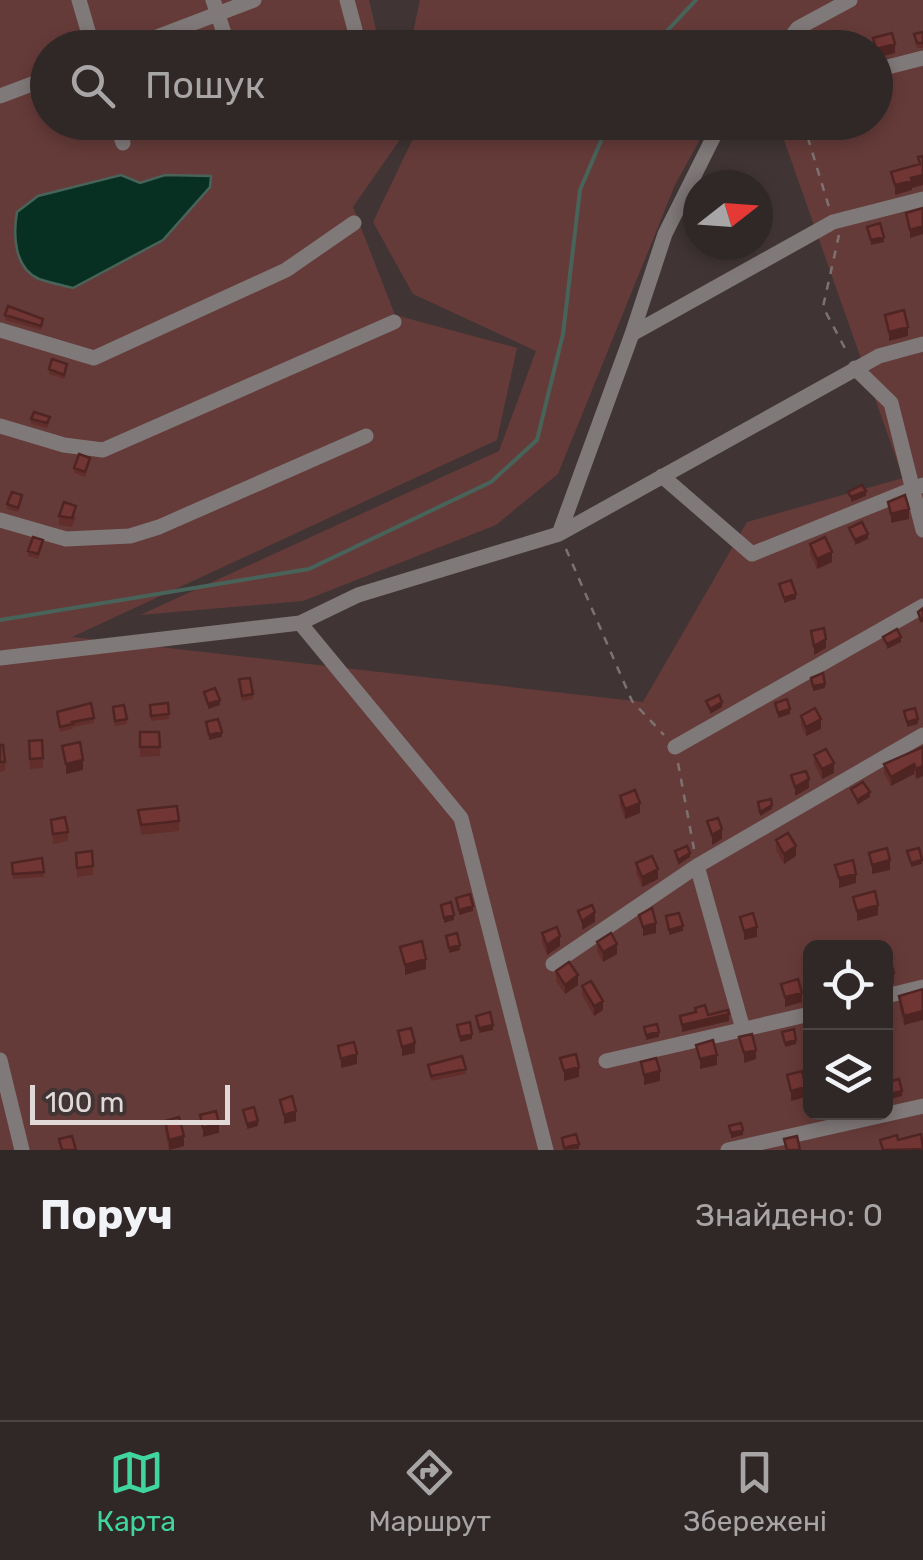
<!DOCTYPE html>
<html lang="uk">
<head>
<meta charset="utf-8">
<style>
  body { margin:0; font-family:Rubik,sans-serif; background:#3c3333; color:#f1f3f6 }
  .controls { position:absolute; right:30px; bottom:30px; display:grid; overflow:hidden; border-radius:15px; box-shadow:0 5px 15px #0003 }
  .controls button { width:90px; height:90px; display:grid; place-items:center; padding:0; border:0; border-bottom:2px solid #4b4444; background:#302727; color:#f1f3f6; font:50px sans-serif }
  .compass { position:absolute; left:683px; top:170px; width:90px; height:90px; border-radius:50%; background:#302727; box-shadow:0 5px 15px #0003; rotate:73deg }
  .scale { position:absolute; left:30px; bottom:25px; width:200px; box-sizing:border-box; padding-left:10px; border:5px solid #e0d9d8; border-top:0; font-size:28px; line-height:35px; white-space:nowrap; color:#e0d9d8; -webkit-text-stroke:8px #403434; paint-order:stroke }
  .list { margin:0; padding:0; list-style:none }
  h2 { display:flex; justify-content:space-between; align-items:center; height:130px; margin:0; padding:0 40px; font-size:42px }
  h2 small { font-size:32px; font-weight:400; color:#a8a5a7 }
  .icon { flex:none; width:55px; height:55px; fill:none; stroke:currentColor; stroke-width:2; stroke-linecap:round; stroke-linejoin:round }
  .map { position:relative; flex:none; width:923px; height:1150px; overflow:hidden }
  .search { position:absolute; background:#302727; box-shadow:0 5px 15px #0003; left:30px; right:30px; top:30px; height:110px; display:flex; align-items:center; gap:25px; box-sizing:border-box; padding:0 35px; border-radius:55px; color:#a8a5a7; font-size:38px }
  .sheet { height:270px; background:#302727 }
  nav { display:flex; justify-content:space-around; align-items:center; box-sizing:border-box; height:140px; border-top:2px solid #4b4444; background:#302727; font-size:28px; color:#a8a5a7 }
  nav a { display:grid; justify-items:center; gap:5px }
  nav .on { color:#40d4a1 }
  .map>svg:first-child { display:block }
  .green { fill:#653b39; fill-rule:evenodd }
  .water { fill:#073022; stroke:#486359; stroke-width:2.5 }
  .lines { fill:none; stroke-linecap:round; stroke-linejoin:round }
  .stream { stroke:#486359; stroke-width:4 }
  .path { stroke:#7c7272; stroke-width:2.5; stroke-dasharray:8 8; stroke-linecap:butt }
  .minor { stroke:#807979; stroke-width:15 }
  .wall { fill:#612e2c }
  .shaded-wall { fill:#4f2524 }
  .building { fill:#713533; stroke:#4f2524; stroke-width:2.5 }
</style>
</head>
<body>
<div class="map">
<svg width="923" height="1150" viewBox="0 0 923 1150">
  <rect width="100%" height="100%" fill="#403434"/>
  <path class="green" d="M0,0H369L380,47L48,48V122L398,123L401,138L353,207L395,315L517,348L497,440L72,637L643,702L747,522L903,478L778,123L876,122V48L768,47L769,38L760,48L410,47L420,0H923V1150H0ZM810,948H886V1112H810Z
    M418,123H709L675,185L558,474L496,525L303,601L140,615L499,451L536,351L413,294L373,222L418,128Z"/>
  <path class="water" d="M121,175L140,183L165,175L211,176L210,187L163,240L73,288C62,285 50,283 39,279C14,268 13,235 17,212L38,196Z"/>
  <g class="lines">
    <path class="stream" d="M651,48L696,0
      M0,620L309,569L491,482L537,440L563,334L580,190L609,122"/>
    <path class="path" d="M803,122L829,207
      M839,235L823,307L848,354
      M566,549L632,701L664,735
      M678,763L694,849"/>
    <path class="minor" d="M79,0L93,48
      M213,0L229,48
      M347,0L355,30
      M128,48L254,0
      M783,48L798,28L850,0
      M876,70L923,58
      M0,96L48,78
      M116,122L123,143
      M0,330L94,358L286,270L354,223
      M632,334L833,222L923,199
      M855,368L891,403L923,530
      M0,426L64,445L103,450L394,322
      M662,476L752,554L923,485
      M0,520L66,539L130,536L159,527L366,436
      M559,534L879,356L923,344
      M300,623L461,818L546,1150
      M0,658L300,623L358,595L559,534L632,334L665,234L716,132L724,122
      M675,747L923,606
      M697,866L743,1029
      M553,964L697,866L923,735
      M886,996L923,987
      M0,1060L22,1150
      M606,1061L810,1014
      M728,1150L923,1106"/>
  </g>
  <path class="wall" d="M923,32V48H917L914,34Z
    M5,315L43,324L41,330L5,320Z
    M49,369H67L64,379L49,374Z
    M31,419L50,422L47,428L31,424Z
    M90,462L85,477L74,473V468Z
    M22,500L18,512L7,509V504Z
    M59,516H76L72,527L59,525Z
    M810,544L832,562L817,569L810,554Z
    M43,545L38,559L28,556V551Z
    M239,684L253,694V699L242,701Z
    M168,703L169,719L151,721L150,705Z
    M57,712L94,718V723L73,727V729L60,732Z
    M113,712L127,719V724L115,726Z
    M801,716L821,729L806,736L801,726Z
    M140,732H159L160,756L140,757Z
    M42,740L43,768L30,769L29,741Z
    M0,745L5,762V771L0,772Z
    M923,747L916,779L914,774L891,786L884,774V764Z
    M814,755L834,773L822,779L814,764Z
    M620,796L640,813L625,819L620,805Z
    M138,810L179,821V831L141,835Z
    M51,820L68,832V841L53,844Z
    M776,840L796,856L784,864L776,850Z
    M76,853L93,866V875L77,877Z
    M42,858L44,877L13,879L12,868Z
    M636,863L658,879L642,887L636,873Z
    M542,933L560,946L547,955L542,943Z
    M597,942L617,954L603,962L597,952Z
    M556,971L578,985L565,994L556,981Z
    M582,986L603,1010L594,1016L582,995Z
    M923,989L904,1025L899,1005V996Z
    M428,1065L466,1069V1074L431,1081Z
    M165,1121L184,1146L169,1150L165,1131Z"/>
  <path class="shaded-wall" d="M895,44V53L876,58V49Z
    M888,90V95L876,98V93Z
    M923,175V185L912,188V190L895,195V185Z
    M923,226V234L910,238V230Z
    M884,237V242L871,245V240Z
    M908,327V336L889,341V332Z
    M866,491V496L851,502V497Z
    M909,509V519L891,523V514Z
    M868,534V539L855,545V540Z
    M832,552V562L817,569V559Z
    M796,594V599L784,603V598Z
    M901,637V642L887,649V644Z
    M826,639V648L814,655V646Z
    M825,684V688L813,691V686Z
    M220,700V705L208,709V704Z
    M722,702V707L710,714V709Z
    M790,709V714L778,718V713Z
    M821,719V729L806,736V727Z
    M918,719V724L907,727V722Z
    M222,732V737L209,740V735Z
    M83,760V770L66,774V764Z
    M834,763V773L822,779V769Z
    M914,764V774L891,786V777Z
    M923,766V776L916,779V769Z
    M809,779V788L795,796V787Z
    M870,792V797L857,805V800Z
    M640,803V813L625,819V809Z
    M772,805V809L760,816V812Z
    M722,829V839L712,845V835Z
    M796,846V856L784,864V854Z
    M690,853V857L678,865V860Z
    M890,860V870L872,874V865Z
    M922,860V864L911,867V863Z
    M658,869V879L642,887V877Z
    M856,874V883L839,888V878Z
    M878,905V915L857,921V911Z
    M473,906V911L459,915V910Z
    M595,912V922L582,930V921Z
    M454,915V920L444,923V918Z
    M656,923V933L643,936V927Z
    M683,926V931L669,935V930Z
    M757,927V937L744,940V931Z
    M560,936V946L547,955V945Z
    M617,944V954L603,962V952Z
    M460,945V950L449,953V948Z
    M426,959V969L405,975V965Z
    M894,973V983L886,986V976Z
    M578,975V985L565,994V985Z
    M802,993V1002L785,1007V997Z
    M603,1001V1010L594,1016V1006Z
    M923,1011V1020L904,1025V1016Z
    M729,1014V1021L682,1032V1025Z
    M493,1025V1030L479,1033V1028Z
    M659,1032V1037L646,1040V1035Z
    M472,1034V1039L460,1042V1037Z
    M796,1040V1044L785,1047V1043Z
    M415,1043V1053L402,1056V1047Z
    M756,1050V1059L744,1063V1053Z
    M357,1054V1064L341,1068V1059Z
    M717,1055V1065L700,1069V1059Z
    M579,1067V1077L564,1081V1071Z
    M660,1071V1081L644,1085V1075Z
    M806,1087V1097L791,1101V1091Z
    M902,1091V1096L890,1099V1094Z
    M296,1111V1121L284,1124V1115Z
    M258,1121V1126L247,1129V1124Z
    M219,1123V1133L203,1137V1128Z
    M743,1130V1135L731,1138V1133Z
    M184,1136V1146L169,1150V1140Z
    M579,1144V1149L564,1150V1148Z"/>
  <path class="building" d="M923,32V43H917L914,34Z
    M892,33L895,44L876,49L873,38Z
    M884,77L888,90L876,93V80Z
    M923,156V175L911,178L912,181L895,185L891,172L920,164L918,157Z
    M923,208V226L910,230L906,213Z
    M880,223L884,237L871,240L867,227Z
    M8,306L43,319L41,326L5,315Z
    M904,310L908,327L889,332L885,315Z
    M52,359L67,364L64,375L49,369Z
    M34,412L50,417L47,423L31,419Z
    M79,454L90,458L85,472L74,468Z
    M862,485L866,491L851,497L848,492Z
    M12,492L22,495L18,508L7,504Z
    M905,495L909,509L891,514L888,502Z
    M64,502L76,506L72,518L59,516Z
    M862,522L868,534L855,540L849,528Z
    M33,537L43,540L38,554L28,551Z
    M825,537L832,552L817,559L810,544Z
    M791,580L796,594L784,598L779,584Z
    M923,608V620L921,621L918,612Z
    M824,628L826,639L814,646L811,631Z
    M897,629L901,637L887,644L883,637Z
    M823,673L825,684L813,686L811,678Z
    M250,678L253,694L242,696L239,679Z
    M215,688L220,700L208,704L204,692Z
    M719,695L722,702L710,709L706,701Z
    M787,699L790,709L778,713L775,703Z
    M91,703L94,718L72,722L73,724L60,727L57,712Z
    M168,703L169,714L151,716L150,705Z
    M124,705L127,719L115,721L113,707Z
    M815,708L821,719L806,727L801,716Z
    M915,708L918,719L907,722L904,711Z
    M218,719L222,732L209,735L206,722Z
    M140,732H159L160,747H140Z
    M42,740L43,758L30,759L29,741Z
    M80,742L83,760L66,764L62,746Z
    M0,745H3L5,762H0Z
    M923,747V766L916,769L914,764L891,777L884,764Z
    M826,749L834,763L822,769L814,755Z
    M806,771L809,779L795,787L791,775Z
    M863,782L870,792L857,800L851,789Z
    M635,790L640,803L625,809L620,796Z
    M771,799L772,805L760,812L758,802Z
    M177,806L179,821L141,825L138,810Z
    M65,817L68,832L53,834L51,820Z
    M718,818L722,829L712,835L707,821Z
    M788,833L796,846L784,854L776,840Z
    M687,846L690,853L678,860L675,851Z
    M887,848L890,860L872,865L869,853Z
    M919,848L922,860L911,863L907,851Z
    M92,851L93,866L77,868L76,853Z
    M652,856L658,869L642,877L636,863Z
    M42,858L44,872L13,874L12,863Z
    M853,860L856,874L839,878L835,865Z
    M875,891L878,905L857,911L853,897Z
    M470,894L473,906L459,910L456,898Z
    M451,902L454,915L444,918L441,905Z
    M592,905L595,912L582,921L578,911Z
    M652,908L656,923L643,927L639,915Z
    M679,913L683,926L669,930L666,916Z
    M753,913L757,927L744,931L740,917Z
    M557,927L560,936L547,945L542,933Z
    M457,933L460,945L449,948L446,936Z
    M611,933L617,944L603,952L597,942Z
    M422,941L426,959L405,965L400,947Z
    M569,962L578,975L565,985L556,971Z
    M891,963L894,973L886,976V965Z
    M798,979L802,993L785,997L781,984Z
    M591,981L603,1001L594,1006L582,986Z
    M923,989V1011L904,1016L899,996Z
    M705,1005L708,1015L728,1010L729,1014L682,1025L680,1016L696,1012L695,1008Z
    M490,1012L493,1025L479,1028L476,1016Z
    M470,1022L472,1034L460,1037L457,1025Z
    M657,1024L659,1032L646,1035L644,1027Z
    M411,1028L415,1043L402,1047L398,1031Z
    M794,1029L796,1040L785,1043L782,1032Z
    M752,1034L756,1050L744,1053L739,1037Z
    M713,1040L717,1055L700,1059L696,1045Z
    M354,1042L357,1054L341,1059L338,1046Z
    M576,1054L579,1067L564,1071L560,1058Z
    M462,1056L466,1069L431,1076L428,1065Z
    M656,1058L660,1071L644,1075L641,1062Z
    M802,1071L806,1087L791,1091L787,1075Z
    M899,1079L902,1091L890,1094L887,1082Z
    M292,1096L296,1111L284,1115L280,1100Z
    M254,1107L258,1121L247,1124L243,1110Z
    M216,1111L219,1123L203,1128L200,1115Z
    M179,1117L184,1136L169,1140L165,1121Z
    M741,1123L743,1130L731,1133L729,1126Z
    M576,1134L579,1144L564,1148L562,1138Z
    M921,1134L923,1149L883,1150L880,1140L897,1135L898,1140Z
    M72,1136L76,1150H62L59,1139Z
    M797,1136L800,1150H787L784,1139Z"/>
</svg>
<div class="controls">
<button><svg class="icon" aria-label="locate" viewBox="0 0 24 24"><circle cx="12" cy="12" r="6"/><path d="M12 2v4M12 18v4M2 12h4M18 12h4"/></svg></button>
<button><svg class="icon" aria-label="layers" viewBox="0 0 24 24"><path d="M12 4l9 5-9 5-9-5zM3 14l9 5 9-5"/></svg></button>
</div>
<svg class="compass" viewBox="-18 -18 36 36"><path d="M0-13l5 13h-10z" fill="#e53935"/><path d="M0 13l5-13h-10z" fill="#a8a5a7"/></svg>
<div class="scale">100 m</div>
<div class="search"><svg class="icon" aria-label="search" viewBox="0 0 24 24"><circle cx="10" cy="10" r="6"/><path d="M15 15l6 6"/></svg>Пошук</div>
</div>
<section class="sheet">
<h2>Поруч<small>Знайдено: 0</small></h2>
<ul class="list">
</ul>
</section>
<nav>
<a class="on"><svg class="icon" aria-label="map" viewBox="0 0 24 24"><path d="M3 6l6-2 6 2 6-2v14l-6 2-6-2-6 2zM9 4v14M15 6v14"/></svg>Карта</a>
<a><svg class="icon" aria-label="directions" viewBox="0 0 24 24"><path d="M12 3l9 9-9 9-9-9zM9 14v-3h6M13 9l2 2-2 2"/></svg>Маршрут</a>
<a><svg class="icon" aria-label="saved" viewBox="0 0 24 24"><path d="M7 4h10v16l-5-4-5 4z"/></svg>Збережені</a>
</nav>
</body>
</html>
